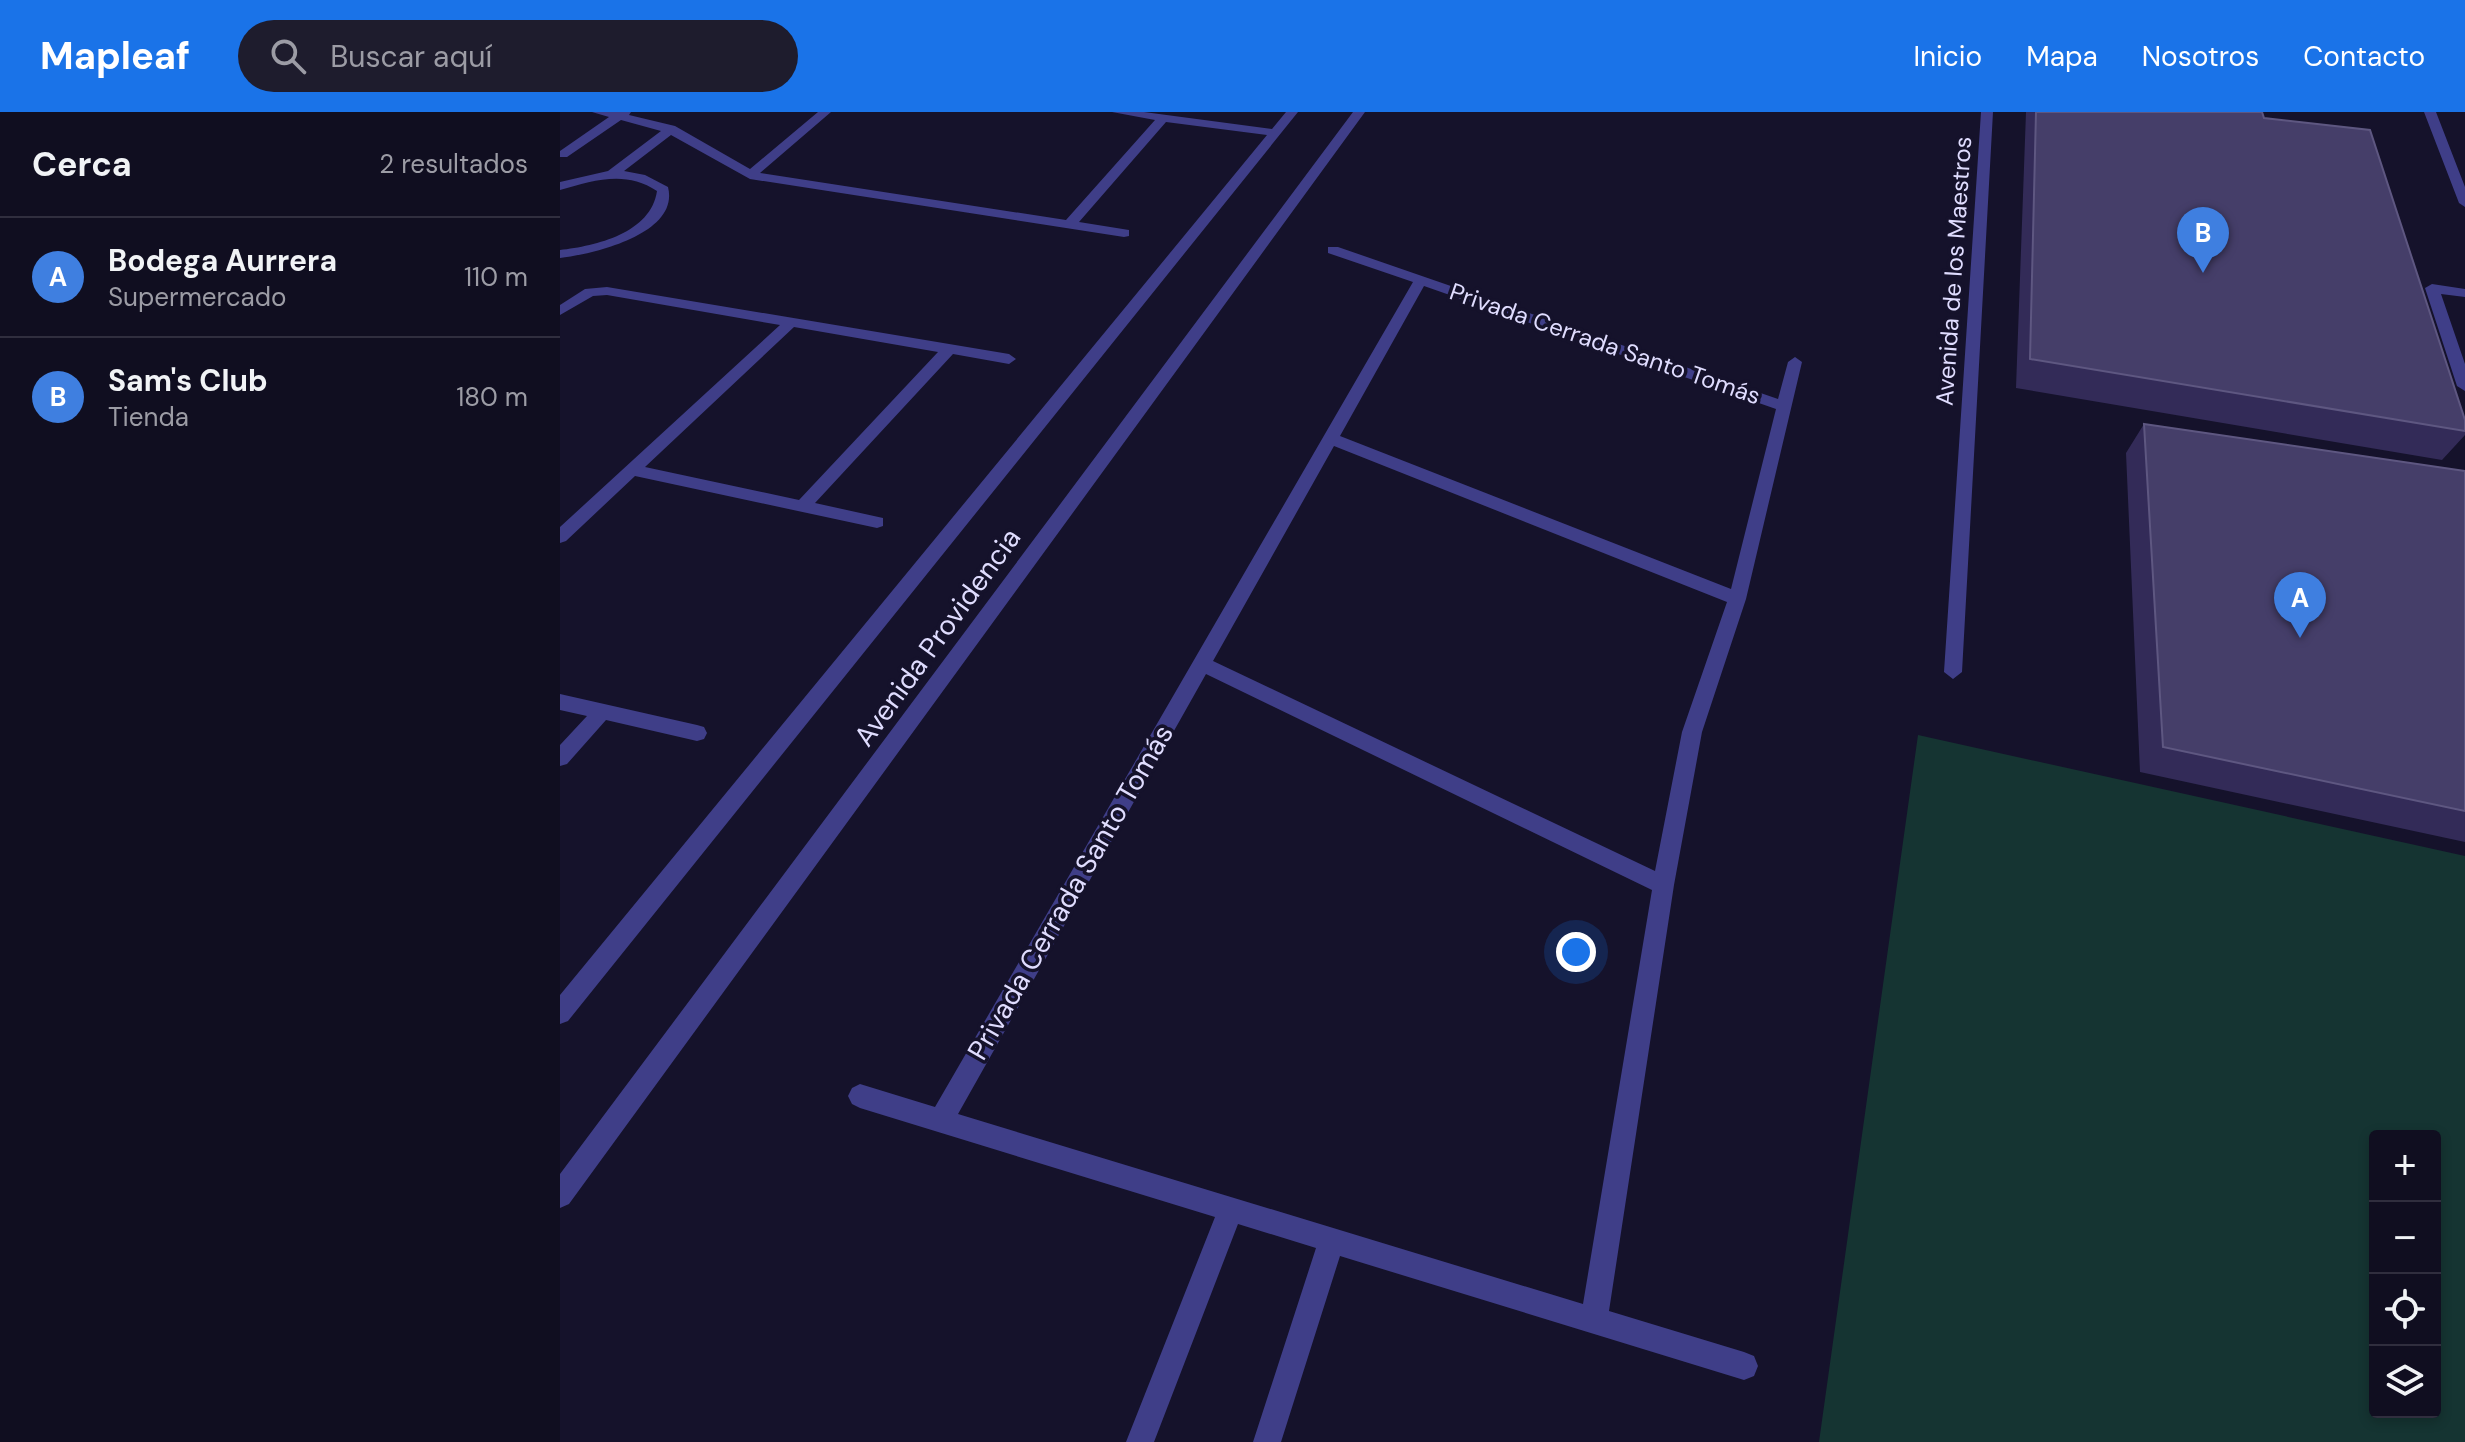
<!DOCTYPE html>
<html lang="es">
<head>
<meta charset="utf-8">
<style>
  body { margin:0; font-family:"DM Sans",sans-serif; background:#1e1c2d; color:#f1f3f6 }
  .controls { position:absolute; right:24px; bottom:24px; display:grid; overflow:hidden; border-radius:8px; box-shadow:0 4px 12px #0003 }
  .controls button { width:72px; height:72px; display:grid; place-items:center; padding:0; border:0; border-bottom:2px solid #302e3e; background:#100e20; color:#f1f3f6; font:40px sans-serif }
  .you { position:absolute; left:1016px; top:840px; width:28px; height:28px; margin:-20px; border:6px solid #fff; border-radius:50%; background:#1a73e8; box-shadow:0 0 0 12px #1a73e833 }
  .badge { display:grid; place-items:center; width:52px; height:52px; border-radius:50%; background:#1a73e8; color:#fff; font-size:26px; font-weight:700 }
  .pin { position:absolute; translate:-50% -66px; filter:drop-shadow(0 2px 4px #0008) }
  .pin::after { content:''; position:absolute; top:42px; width:28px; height:24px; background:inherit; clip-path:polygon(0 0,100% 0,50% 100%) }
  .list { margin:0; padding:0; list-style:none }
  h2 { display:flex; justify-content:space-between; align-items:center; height:104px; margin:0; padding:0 32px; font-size:34px }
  h2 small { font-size:26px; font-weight:400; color:#9c9ca5 }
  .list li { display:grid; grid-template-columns:52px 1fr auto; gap:24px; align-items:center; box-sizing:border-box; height:120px; padding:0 32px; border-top:2px solid #302e3e }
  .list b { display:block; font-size:30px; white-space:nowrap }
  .list p { margin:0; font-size:26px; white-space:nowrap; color:#9c9ca5 }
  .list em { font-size:26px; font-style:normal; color:#9c9ca5 }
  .icon { flex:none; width:44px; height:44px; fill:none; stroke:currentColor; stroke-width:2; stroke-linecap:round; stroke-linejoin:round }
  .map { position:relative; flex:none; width:1905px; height:1330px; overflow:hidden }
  header { display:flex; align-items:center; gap:48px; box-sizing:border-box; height:112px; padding:0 40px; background:#1a73e8; color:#fff }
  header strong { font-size:38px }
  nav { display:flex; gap:44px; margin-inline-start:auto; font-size:28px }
  .search { width:560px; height:72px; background:#1e1c2d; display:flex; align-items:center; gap:20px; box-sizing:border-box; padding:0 28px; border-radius:44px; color:#9c9ca5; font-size:30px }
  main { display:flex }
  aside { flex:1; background:#100e20 }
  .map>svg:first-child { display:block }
  .green { fill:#153432; fill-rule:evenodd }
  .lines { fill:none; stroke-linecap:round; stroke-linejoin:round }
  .service { fill:#3f3e88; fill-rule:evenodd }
  .minor { fill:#3f3e88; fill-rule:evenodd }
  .wall { fill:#332b58 }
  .building { fill:#453e69; stroke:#5e5781; stroke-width:2 }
  .labels { text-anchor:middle; stroke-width:7; stroke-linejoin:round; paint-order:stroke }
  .far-street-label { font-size:24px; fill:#dfdcfe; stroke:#15122b }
  .street-label { font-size:28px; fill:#dfdcfe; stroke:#15122b }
</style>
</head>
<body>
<header>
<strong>Mapleaf</strong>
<div class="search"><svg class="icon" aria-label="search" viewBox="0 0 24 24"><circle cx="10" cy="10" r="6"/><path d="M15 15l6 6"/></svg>Buscar aquí</div>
<nav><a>Inicio</a><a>Mapa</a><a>Nosotros</a><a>Contacto</a></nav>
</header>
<main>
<aside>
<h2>Cerca<small>2 resultados</small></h2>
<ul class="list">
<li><span class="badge" style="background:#3f7fe0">A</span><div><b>Bodega Aurrera</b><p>Supermercado</p></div><em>110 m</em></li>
<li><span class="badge" style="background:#3f7fe0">B</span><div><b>Sam's Club</b><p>Tienda</p></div><em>180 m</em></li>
</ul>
</aside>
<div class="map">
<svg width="1905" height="1330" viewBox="0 0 1905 1330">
  <rect width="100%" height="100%" fill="#15122b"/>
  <path class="green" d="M1358,623L1905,744V1330H1259ZM1815,1024H1875V1300H1815Z"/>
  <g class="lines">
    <path class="service" d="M1421,0H1433L1402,560L1393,567L1384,560Z
      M1864,0H1876L1905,75V95L1899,91Z
      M1872,172L1905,177V185L1881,182L1905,252V279L1897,274L1865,176Z"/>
    <path class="minor" d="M32,0H71L69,3L115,14L190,57L258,0H271L200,61L506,108L595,8L552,0H584L712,17L726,0H738L8,909L0,912V883L707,23L606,10L519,110L569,118V124L564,125L190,67L111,23L64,59L85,63L108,75C120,122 33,142 0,146V138C36,134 91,121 97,79C66,58 34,68 0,78V70L48,59L101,19L61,8L7,45H0V39L49,5Z
      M793,0H805L9,1092L0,1096V1062Z
      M768,135H778L1218,287L1228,250L1235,245L1242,250L1186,487L1142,620L1114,773L1049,1199L1184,1240L1194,1244L1198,1254L1194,1264L1184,1268L780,1144L721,1330H693L756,1136L678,1112L594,1330H566L655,1105L300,996L292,992L288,984L292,976L300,972L375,995L853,170L768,141ZM864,174L1216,297L1171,477L780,324ZM774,334L1167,490L1122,620L1095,759L653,549ZM646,562L1092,778L1023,1192L398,1002Z
      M47,175L449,242L456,247L449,252L393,242L255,391L323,406V414L317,416L75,364L6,429L0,431V415L220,213L47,183L33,184L0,203V193L25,177ZM234,215L378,240L239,388L85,355Z
      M0,582L137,613L144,615L147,621L144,627L137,629L46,608L7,652L0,654V633L27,604L0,598Z"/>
  </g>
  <path class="wall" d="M1466,0H1702L1704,6L1905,308V323L1882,348L1456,276Z
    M1584,312L1905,359V730L1580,660L1566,341Z"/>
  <path class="building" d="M1476,0H1702L1704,6L1810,18L1905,308V319L1470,247Z
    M1584,312L1905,359V699L1603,635Z"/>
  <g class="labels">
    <g class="far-street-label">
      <text transform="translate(1394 159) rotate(-86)" y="8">Avenida de los Maestros</text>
      <text transform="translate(1045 232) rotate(19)" y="8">Privada Cerrada Santo Tomás</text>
    </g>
    <g class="street-label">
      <text transform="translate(377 525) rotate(-54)" y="10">Avenida Providencia</text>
      <text transform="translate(510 780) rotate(-60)" y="10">Privada Cerrada Santo Tomás</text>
    </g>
  </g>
</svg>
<div class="controls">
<button>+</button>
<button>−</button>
<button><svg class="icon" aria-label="locate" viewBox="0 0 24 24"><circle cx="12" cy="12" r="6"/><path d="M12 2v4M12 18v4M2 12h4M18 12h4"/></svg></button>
<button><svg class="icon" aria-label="layers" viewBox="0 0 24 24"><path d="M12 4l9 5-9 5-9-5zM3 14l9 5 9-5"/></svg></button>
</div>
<div class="you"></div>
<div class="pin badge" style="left:1740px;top:526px;background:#3f7fe0">A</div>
<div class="pin badge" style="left:1643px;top:161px;background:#3f7fe0">B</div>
</div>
</main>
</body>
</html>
